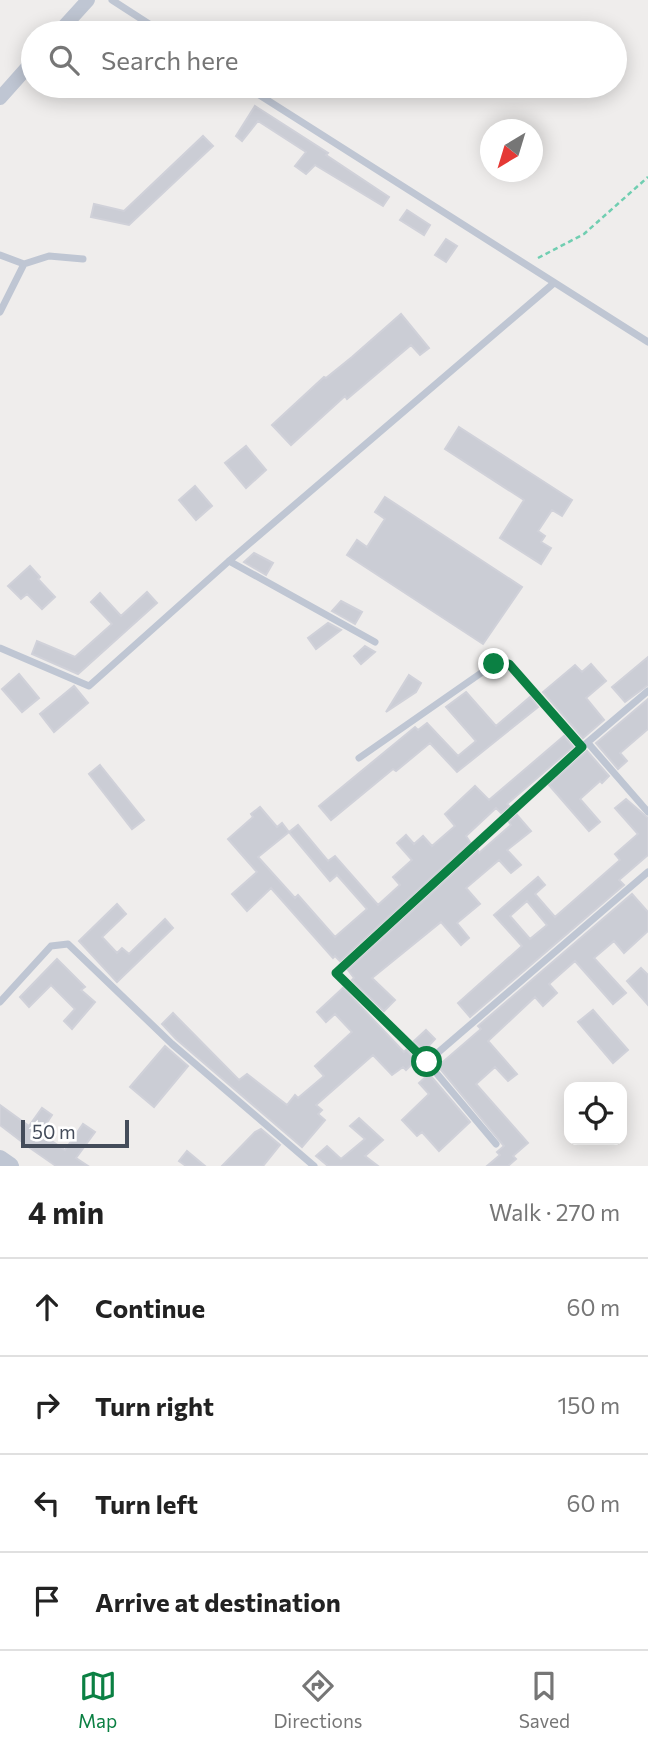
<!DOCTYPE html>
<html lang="en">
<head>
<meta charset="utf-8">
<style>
  body { margin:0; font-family:Commissioner,sans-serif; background:#f2f2f2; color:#222 }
  .controls { position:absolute; right:21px; bottom:21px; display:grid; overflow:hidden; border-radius:14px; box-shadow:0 4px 18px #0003 }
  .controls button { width:63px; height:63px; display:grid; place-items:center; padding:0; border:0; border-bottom:2px solid #e0e0e0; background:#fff; color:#222; font:35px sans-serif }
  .compass { position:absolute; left:480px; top:119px; width:63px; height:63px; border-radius:50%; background:#fff; box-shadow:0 4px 18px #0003; rotate:218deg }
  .scale { position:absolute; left:21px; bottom:18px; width:108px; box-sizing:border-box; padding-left:7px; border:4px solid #444c5a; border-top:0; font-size:19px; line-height:24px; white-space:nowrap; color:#444c5a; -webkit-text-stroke:5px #fff; paint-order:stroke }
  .stop { position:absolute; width:21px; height:21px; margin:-16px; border:5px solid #0b8043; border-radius:50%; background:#fff }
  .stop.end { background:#0b8043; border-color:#fff; box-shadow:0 2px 7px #0008 }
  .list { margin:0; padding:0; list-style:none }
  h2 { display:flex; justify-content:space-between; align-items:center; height:91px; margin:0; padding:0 28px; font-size:30px }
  h2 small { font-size:23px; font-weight:400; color:#767676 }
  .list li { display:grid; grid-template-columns:46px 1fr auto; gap:21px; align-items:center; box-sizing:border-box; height:98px; padding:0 28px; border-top:2px solid #e0e0e0 }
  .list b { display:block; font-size:26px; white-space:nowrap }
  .list em { font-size:23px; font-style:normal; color:#767676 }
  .icon { flex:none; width:38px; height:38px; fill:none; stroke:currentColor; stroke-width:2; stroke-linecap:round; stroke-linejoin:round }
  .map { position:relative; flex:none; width:648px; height:1166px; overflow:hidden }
  .search { position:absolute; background:#fff; box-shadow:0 4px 18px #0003; left:21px; right:21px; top:21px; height:77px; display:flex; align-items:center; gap:18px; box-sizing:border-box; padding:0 24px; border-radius:38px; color:#767676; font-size:26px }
  .sheet { height:483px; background:#fff }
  nav { display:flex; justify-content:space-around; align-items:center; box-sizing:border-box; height:98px; border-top:2px solid #e0e0e0; background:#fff; font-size:19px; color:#767676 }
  nav a { display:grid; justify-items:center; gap:4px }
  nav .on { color:#0b8043 }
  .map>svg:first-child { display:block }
  .building { fill:#cbcdd5; stroke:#d0d1d9; stroke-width:2; fill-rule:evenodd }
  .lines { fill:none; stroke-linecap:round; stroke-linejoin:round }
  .path { stroke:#70ceb1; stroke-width:2.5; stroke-dasharray:5 3.5; stroke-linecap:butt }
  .service { stroke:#bfc6d3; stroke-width:7 }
  .minor { stroke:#bfc6d3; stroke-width:14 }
  .tertiary { stroke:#bfc6d3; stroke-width:18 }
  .route { stroke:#0b8043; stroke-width:9 }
</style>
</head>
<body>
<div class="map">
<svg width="648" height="1166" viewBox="0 0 648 1166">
  <rect width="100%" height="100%" fill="#efedec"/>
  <path class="building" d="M255,106L328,153L326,155L389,197L383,206L315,165L306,174L295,166L306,152L258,121L242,141L236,136Z
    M203,136L213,146L129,225L91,217L94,204L124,211Z
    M407,210L430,225L424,235L400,220Z
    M446,239L457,246L446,262L435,255Z
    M401,314L429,348L420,355L411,345L347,399L345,396L291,445L272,425L324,377L326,378L352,357Z
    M459,427L572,500L562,516L552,510L538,531L545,536L541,542L551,548L541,564L500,538L524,500L445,449Z
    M246,446L266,470L246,488L225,463Z
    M195,486L212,506L196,520L179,500Z
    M385,497L522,587L483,644L347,555L357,540L367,547L381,525L385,519L375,512Z
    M254,553L273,563L266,575L244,562Z
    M30,566L40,577L38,579L55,597L42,609L27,594L21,599L8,586Z
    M147,592L157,603L78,674L32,654L37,641L75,657L112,624L91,602L100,593L121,616Z
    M341,601L362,612L355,624L332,611Z
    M328,623L341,630L316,649L308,638Z
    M365,646L375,652L361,664L354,656Z
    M648,657V685L625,702L612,687Z
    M591,664L606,681L586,698L604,720L583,738L543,692L575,665L582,672Z
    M19,674L39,698L22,712L2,689Z
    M409,675L421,683L416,692L386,712Z
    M74,686L88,703L54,732L40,714Z
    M466,692L496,726L530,697L538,707L457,772L430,743L396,771L393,769L331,820L319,806L415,727L418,730L427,723L458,756L476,741L446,707Z
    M648,699V729L620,753L627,761L618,769L596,743Z
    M564,736L573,747L507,804L509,806L501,813L496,808L466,836L470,842L340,961L335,956L333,958L271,888L247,911L232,894L257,872L228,839L253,817L251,814L260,807L277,827L282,823L289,832L298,825L328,861L335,856L378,905L400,885L393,877L412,860L397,843L406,835L414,844L423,836L432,846L455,826L445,814L475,786L489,800ZM289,832L330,881L337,875L367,909L335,937L298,895L295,898L258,857Z
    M587,751L609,776L602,783L600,781L580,799L600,822L589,831L549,785Z
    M100,765L144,820L132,829L89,774Z
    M626,799L648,818V855L619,880L624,885L470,1017L458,1003L522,946L494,915L538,877L545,885L535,894L555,917L620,860L615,854L638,834L615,808ZM527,901L547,925L530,939L510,916Z
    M517,815L531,831L507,850L521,865L511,873L499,860L466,888L480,904L457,923L469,938L461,945L441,922L372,978L395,1000L384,1011L352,980L354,978L348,970L478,851L479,853L511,825L509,822Z
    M632,894L648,912V931L624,953L614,941L594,958L626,993L613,1004L575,961L549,984L557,993L543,1006L535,997L488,1041L517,1074L508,1081L495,1067L476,1084L528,1143L513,1156L516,1159L508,1166H487L500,1155L497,1152L504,1146L438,1066L481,1029L478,1026Z
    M117,904L126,914L102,937L117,953L122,948L129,954L165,919L173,928L117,982L79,941Z
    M57,959L85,987L81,990L95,1002L72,1029L64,1021L75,1009L51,985L29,1007L20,997Z
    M641,968L648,975V1005L627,981Z
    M343,988L404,1052L406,1050L416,1060L406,1070L403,1067L392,1075L373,1055L316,1105L322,1110L318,1114L325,1120L302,1147L176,1039L162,1024L173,1013L239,1080L247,1074L287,1105L295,1095L298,1098L324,1076L315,1066L352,1032L335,1014L326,1022L317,1012Z
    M593,1010L628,1050L613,1063L578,1022Z
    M426,1030L435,1039L424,1051L414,1041Z
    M165,1046L188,1066L154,1107L130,1087Z
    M429,1074L470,1122L439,1151L422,1132L417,1136L402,1120L429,1094L419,1083Z
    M0,1105L29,1126L42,1108L52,1115L40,1133L65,1150L83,1124L95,1132L76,1158L88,1166H56L30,1148L0,1125Z
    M359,1118L383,1140L365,1156L378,1166H328L316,1156L327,1146L341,1159L365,1139L350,1126Z
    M261,1129L280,1145L263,1166H222L255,1132Z
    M187,1151L205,1166H186L179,1161Z"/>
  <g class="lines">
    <path class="path" d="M538,258L584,234L648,177"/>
    <path class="service" d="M112,0L163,33
      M245,86L648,342
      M0,255L24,264L0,312
      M24,264L49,256L83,259
      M229,561L375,642
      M0,648L89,686L229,561L554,283
      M648,691L582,747L336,973L427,1062L648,872
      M588,743L648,812
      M359,758L494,664H509L582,747
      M0,1002L51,946L68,944L172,1044L314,1166
      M427,1062L496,1144"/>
    <path class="minor" d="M58,33L88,0
      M0,98L33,61"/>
    <path class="tertiary" d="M0,1159L10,1166"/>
  </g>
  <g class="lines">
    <path class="route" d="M427,1062L336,973L582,747L509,664H494"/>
  </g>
</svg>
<div class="controls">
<button><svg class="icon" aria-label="locate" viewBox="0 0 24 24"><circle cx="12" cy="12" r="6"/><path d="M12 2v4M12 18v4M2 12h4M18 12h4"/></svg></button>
</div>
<svg class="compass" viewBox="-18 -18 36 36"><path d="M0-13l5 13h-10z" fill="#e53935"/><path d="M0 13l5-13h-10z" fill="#767676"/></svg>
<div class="scale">50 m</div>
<div class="stop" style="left:427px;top:1062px"></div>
<div class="stop end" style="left:494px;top:664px"></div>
<div class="search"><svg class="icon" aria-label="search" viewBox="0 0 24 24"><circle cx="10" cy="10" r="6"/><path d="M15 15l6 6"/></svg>Search here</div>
</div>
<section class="sheet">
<h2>4 min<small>Walk · 270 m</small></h2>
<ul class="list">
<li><svg class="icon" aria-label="ahead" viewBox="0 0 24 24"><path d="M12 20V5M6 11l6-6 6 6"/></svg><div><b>Continue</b></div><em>60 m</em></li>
<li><svg class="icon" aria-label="right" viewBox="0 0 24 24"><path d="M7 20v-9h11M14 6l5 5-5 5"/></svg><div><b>Turn right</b></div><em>150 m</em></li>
<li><svg class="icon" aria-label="left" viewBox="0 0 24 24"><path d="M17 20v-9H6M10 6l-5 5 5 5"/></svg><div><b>Turn left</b></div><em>60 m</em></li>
<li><svg class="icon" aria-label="arrive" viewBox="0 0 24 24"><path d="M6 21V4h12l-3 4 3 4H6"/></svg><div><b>Arrive at destination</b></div></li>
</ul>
</section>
<nav>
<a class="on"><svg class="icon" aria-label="map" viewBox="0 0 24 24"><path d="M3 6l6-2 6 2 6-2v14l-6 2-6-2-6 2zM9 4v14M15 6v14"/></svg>Map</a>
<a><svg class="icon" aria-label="directions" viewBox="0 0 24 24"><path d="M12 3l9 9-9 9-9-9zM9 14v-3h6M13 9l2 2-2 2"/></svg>Directions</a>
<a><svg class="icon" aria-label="saved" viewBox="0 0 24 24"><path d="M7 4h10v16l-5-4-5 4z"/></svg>Saved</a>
</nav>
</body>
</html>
